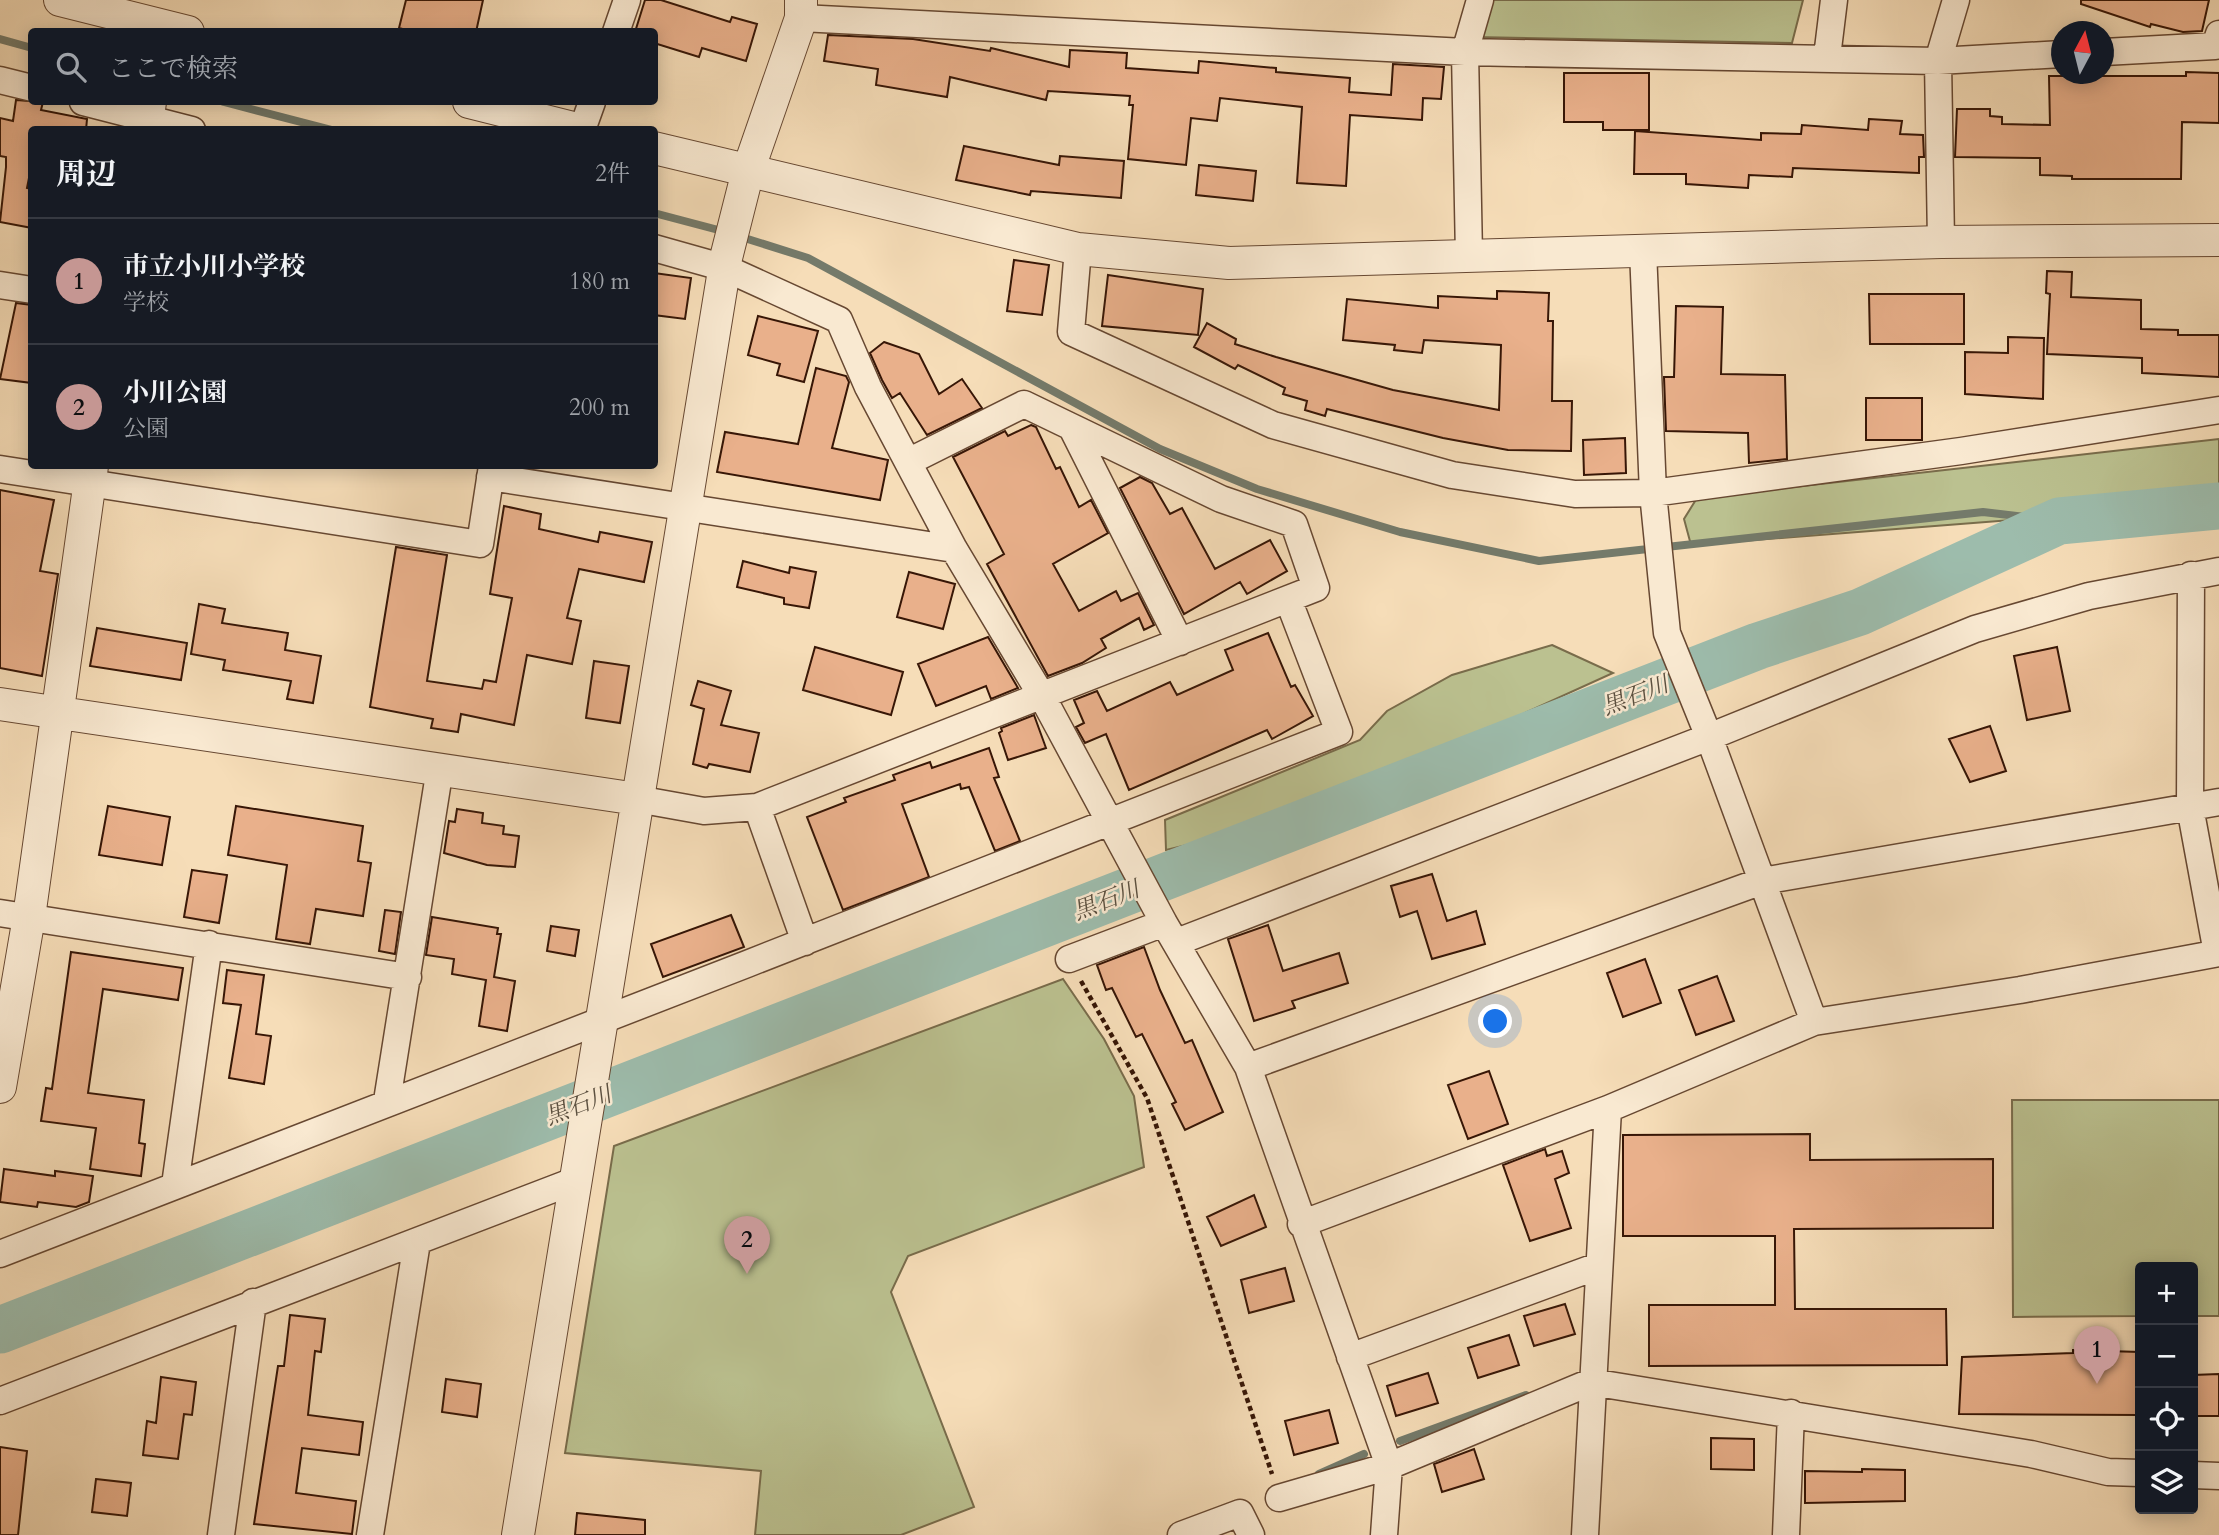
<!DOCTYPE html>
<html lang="ja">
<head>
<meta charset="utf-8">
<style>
  body { margin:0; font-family:Cardo,"Noto Serif JP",serif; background:#242831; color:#f1f3f6 }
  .controls { position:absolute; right:21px; bottom:21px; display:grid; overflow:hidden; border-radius:7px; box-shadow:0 4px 18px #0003 }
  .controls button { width:63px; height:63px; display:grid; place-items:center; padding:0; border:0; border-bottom:2px solid #363941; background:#171b24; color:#f1f3f6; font:35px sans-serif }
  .compass { position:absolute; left:2051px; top:21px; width:63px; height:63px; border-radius:50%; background:#171b24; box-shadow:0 4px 18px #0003; rotate:7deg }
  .you { position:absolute; left:1496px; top:1022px; width:24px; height:24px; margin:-18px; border:5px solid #fff; border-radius:50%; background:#1a73e8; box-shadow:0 0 0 10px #1a73e833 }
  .badge { display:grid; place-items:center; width:46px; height:46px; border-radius:50%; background:#c59692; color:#111; font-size:23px; font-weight:700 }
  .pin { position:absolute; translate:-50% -58px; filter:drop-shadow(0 2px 4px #0008) }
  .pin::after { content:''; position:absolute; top:37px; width:24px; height:21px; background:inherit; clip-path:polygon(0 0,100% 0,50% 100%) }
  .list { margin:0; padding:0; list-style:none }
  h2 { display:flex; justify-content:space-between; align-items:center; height:91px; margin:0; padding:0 28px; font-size:30px }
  h2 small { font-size:23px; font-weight:400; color:#9ea1a6 }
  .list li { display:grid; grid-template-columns:46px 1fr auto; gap:21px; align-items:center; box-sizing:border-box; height:126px; padding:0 28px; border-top:2px solid #363941 }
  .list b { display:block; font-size:26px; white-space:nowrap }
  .list p { margin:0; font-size:23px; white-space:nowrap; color:#9ea1a6 }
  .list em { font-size:23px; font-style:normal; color:#9ea1a6 }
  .icon { flex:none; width:38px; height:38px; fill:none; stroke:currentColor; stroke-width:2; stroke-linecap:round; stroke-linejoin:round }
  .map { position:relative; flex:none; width:2219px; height:1535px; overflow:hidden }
  .search { position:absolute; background:#171b24; box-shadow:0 4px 18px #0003; left:28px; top:28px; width:630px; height:77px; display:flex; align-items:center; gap:18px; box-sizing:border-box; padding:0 24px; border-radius:7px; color:#9ea1a6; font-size:26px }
  .panel { position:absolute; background:#171b24; box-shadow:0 4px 18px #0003; left:28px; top:126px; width:630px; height:343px; border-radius:7px }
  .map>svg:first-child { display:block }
  .green { fill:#bbc190; stroke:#796c4b; stroke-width:2 }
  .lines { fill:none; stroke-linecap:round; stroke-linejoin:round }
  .stream { stroke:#747a6a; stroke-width:8 }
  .river { stroke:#9dbcac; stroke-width:47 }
  .building { fill:#e9b08b; stroke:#371606; stroke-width:2 }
  .minor-casing { stroke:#674832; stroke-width:29 }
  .tertiary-casing { stroke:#674832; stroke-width:34 }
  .path { stroke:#371606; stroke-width:4.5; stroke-dasharray:5 3.5; stroke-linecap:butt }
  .minor { stroke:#f9e9d1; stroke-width:26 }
  .tertiary { stroke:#f9e9d1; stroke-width:32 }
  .labels { text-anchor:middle; stroke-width:5; stroke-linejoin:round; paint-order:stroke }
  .water-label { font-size:23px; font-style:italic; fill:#5b5040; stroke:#f9e9d1 }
</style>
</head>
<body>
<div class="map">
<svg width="2219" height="1535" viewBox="0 0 2219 1535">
  <rect width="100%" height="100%" fill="#f6ddb8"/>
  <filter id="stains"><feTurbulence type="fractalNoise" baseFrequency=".00286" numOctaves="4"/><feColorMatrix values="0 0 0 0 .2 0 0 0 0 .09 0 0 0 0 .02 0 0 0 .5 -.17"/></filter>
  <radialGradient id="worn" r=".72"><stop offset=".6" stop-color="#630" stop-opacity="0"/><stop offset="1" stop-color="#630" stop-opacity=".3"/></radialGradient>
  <path class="green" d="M1485,0H1803L1792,43L1474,37Z
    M2219,439V500L2190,506L1691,545L1684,519L1697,498Z
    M1552,645L1613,673L1459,743L1237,833L1166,850L1165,820L1360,740L1387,711L1452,675Z
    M1063,979L1104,1039L1134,1096L1144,1167L908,1256L891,1292L974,1507L901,1535H755L761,1471L565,1453L614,1146Z
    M2012,1100H2219V1316H2193V1267H2140V1316L2013,1317Z"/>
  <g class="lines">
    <path class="stream" d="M0,39L32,48
      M224,102L332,130
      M654,213L726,232
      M738,236L808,258L1160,449L1257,489L1400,532L1539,561L1983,512L2059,521
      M1400,1441L1526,1395
      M1319,1474L1364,1454"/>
    <path class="river" d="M0,1330L1758,646L1860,612L2059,521L2219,506"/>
  </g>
  <path class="building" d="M406,0H483L476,32H413L399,28Z
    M645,0H661L730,22L732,17L757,24L746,61L702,48L699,57L654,43V32H635Z
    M2081,0H2209L2202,31L2183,32L2151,24L2150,27L2081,4Z
    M828,35L913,39L990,51L991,48L1069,67L1070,50L1127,53L1126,68L1198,73L1199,61L1276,68V72L1350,78L1349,92L1391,95L1393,64L1444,67L1441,99L1423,98L1422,120L1350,115L1346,186L1297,183L1302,107L1220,98L1217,121L1191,118L1186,165L1128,159L1133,105H1129L1130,96L1048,91L1046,100L950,77L947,97L876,85L878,69L824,61Z
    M2186,72L2219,73V123L2182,122L2181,179H2072V176L2040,175V158L1955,157L1957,109H1990V116L2002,117V124L2050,125L2049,76H2186Z
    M1564,73H1649V130H1603V122H1564Z
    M16,100L43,102L41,110L87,119L86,130H32V163L27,188L32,189V228L0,222L6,167V157L0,156V118L13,121Z
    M1869,119L1902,121L1900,134L1923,135L1924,157H1919V173L1793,168L1792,177L1749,175L1748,188L1686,184V174H1634L1635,131L1761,140V133L1801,134L1802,125L1868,130Z
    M964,146L1059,165L1060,156L1124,161L1121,198L1031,191L1030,195L956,180Z
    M1199,165L1256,171L1253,201L1196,195Z
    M1014,260L1049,265L1042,315L1007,311Z
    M2047,271L2072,272L2071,297L2141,300V329L2178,330V335H2219V377L2142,373V358L2047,354L2050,294L2046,293Z
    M654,273L691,278L685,319L654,315Z
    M1108,275L1203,289L1198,335L1102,326Z
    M1497,291L1549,293L1548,321H1553L1552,401H1572L1571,451L1508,450L1443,438L1327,409L1325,416L1305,410L1307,401L1283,394L1285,388L1238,365L1235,369L1194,347L1207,323L1236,339L1235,344L1276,357L1393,390L1499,410L1501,345L1424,340L1422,353L1394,350L1395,345L1343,340L1347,299L1438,308V296L1497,299Z
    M1869,294H1964V344H1870Z
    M16,303L32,305V383L0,379Z
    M1676,306L1723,307L1721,374L1785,375L1787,459L1749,463L1748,433L1666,431L1664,377H1674Z
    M758,316L818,331L804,382L777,375L780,364L748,355Z
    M2008,337L2044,338L2043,399L1965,394V352L2008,353Z
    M884,342L919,354L939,394L962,379L982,408L927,435L900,393L892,398L882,380L870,353Z
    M816,368L846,376L849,382L832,448L888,460L880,500L717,472L725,432L798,444Z
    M1866,398H1922V440H1866Z
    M1031,425L1036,427L1056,469L1060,467L1079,507L1091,500L1108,533L1053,564L1079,611L1116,591L1121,601L1138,593L1154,625L1144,630L1139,618L1101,639L1106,648L1082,663L1048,676L987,564L1004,554L953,457L1005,431L1008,436Z
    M1625,438L1626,473L1584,475L1583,440Z
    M1140,477L1152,483L1170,514L1182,508L1215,569L1270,540L1287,571L1247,594L1240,582L1184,614L1120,488Z
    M0,490L54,500L40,571L58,574L42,676L0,668Z
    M504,506L541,514L539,529L598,542L600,532L652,542L644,582L579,569L567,618L581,621L572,664L527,655L514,725L461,714L458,732L431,728L433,719L370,707L396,547L447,555L427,681L482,689L484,680L496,682L512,598L490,594Z
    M743,561L789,573L790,567L816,572L809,608L784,604V598L737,587Z
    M909,572L955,584L943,629L897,617Z
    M199,604L225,609L222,623L288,633L285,650L321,656L313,703L287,699L291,681L223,670L225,660L191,654Z
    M97,628L187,643L181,680L90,666Z
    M1268,633L1291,687L1295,685L1313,716L1272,739L1267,730L1129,790L1106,734L1085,743L1076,727L1084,723L1074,700L1097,691L1107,711L1170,682L1177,695L1233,670L1225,650Z
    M988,637L1018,688L991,699L986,686L936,706L918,664Z
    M815,647L903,672L891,715L803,690Z
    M2057,647L2070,711L2027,720L2014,656Z
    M594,661L629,666L620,723L586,718Z
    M698,681L731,691L721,725L759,733L750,772L709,764L707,768L693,764L704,709L691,705Z
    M1034,715L1046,748L1008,760L999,733L1002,731L1001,728Z
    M1990,726L2006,771L1970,782L1949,739Z
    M989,748L999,777L994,778L1020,841L995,851L969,787L961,789L960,784L902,804L929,877L843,910L807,817L846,802L844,798L895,780L893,775L930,762L932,768Z
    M108,806L170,817L162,865L99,855Z
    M236,806L363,826L358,861L371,863L363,916L316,909L310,944L276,939L287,865L228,855Z
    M457,809L483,813L482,823L504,826L503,834L519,836L515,867L487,865L444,853L449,821L455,822Z
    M192,870L227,875L219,923L184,917Z
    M1432,874L1447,921L1476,911L1485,944L1432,959L1417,911L1400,917L1391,886Z
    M385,910L401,912L395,954L379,951Z
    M731,915L744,947L663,977L651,944Z
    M432,917L498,928L497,934H501L494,977L515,981L507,1031L479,1026L486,980L452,974L454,959L426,955Z
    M1268,925L1283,971L1339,953L1348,983L1292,1001L1295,1008L1254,1021L1228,939Z
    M551,926L579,930L575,956L547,951Z
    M1144,947L1160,990L1185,1043L1192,1040L1223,1112L1185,1130L1172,1104L1176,1102L1142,1034L1136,1037L1112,988L1106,990L1097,965Z
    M71,952L183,968L178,1000L103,989L88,1093L144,1100L139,1143L145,1144L141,1176L90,1169L96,1128L41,1121L46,1088L52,1089Z
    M1645,959L1661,1003L1623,1017L1607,973Z
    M227,970L264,975L256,1034L271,1036L264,1084L229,1078L241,1005L223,1003Z
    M1717,976L1734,1021L1696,1035L1679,990Z
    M1489,1071L1508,1124L1468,1139L1448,1085Z
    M1810,1134V1160L1993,1159V1228L1794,1229L1795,1309H1946L1947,1365L1649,1366V1305H1775V1236H1623V1135Z
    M1545,1149L1547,1156L1562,1151L1569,1173L1555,1179L1571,1228L1530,1241L1503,1165Z
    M4,1169L55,1176V1171L93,1176L89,1202L76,1207L38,1202L37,1207L0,1202Z
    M1254,1195L1266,1227L1221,1246L1207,1217Z
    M1285,1268L1294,1301L1249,1313L1241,1280Z
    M1565,1304L1575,1334L1534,1346L1524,1316Z
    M290,1315L325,1319L321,1352L315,1351L308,1415L363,1422L359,1455L302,1448L296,1493L356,1501L352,1534L254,1524L278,1366H284Z
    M1509,1335L1519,1365L1478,1378L1468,1348Z
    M2073,1350L2140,1352V1415L1959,1414L1962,1357L2073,1353Z
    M1428,1373L1438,1403L1396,1416L1387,1386Z
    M2219,1374V1416H2193V1375Z
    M161,1377L196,1382L192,1415L184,1414L178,1459L143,1455L147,1421L156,1423Z
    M446,1379L481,1384L477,1417L442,1412Z
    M1329,1410L1338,1443L1294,1455L1285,1421Z
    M1711,1438L1754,1439V1470L1711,1469Z
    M0,1447L27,1451L18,1535H0Z
    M1474,1449L1484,1479L1442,1492L1434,1464Z
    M1862,1469L1905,1470V1501L1805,1503V1471L1862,1472Z
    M96,1479L131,1483L127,1516L92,1512Z
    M577,1513L645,1520V1535H575Z"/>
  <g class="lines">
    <g class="minor-casing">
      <path id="minor" d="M801,18L1465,52L1938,61L2062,54
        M616,32L627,0
        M2104,52L2215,46L2219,34
        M1827,57L1834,0
        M0,80L32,88
        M83,102L192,130
        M582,130L592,102
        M1941,242L1938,61L1956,0
        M654,248L725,268L839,320L868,387L954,549L1043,698L1164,923L1248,1067L1389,1466L1384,1535
        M1078,249L1071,332L1273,425L1452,475L1575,494L1653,493L1961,451L2219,410
        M1643,250L1653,493L1667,633L1709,737L1814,1022
        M1469,256L1465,52L1480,0
        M0,285L32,290
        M1072,428L1180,642
        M0,469L480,544L492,466
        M490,477L954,549
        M2191,575L2190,807L2217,953
        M637,799L704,811L757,807L1316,588L1294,524L1221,499L1024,404L908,462
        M757,807L805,942
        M0,913L408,977
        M1177,942L1709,737L1975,629L2089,596L2219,571
        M1069,959L1164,923
        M1248,1067L1762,881L2219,802
        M387,1101L440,768
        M175,1185L209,944
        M1301,1224L1608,1109L1814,1022L2020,990L2219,953
        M0,1254C446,1078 894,910 1339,732L1288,599
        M1350,1357L1598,1266
        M0,1401L574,1181
        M2193,1475L2219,1476
        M1279,1498L1389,1466L1591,1382L2031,1454L2108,1472L2140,1473
        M221,1535L253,1302
        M370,1535L417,1242
        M1181,1535L1240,1513L1251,1535
        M1585,1535L1608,1109
        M1786,1535L1791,1413"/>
    </g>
    <g class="tertiary-casing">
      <path id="tertiary" d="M60,0L188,32
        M469,102L581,130
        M146,130L150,102
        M654,148L1078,249L1229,263L1941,242L2219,240
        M0,704L637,799
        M0,1087L29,917L92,466
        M518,1535L726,258L748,171L801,18V0"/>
    </g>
    <path class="path" d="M1081,981L1147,1098L1272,1474"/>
    <use href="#minor" class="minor"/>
    <use href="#tertiary" class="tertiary"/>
  </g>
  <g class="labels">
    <g class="water-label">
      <text transform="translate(1635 695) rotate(-21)" y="8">黒石川</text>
      <text transform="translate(1106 900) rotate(-21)" y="8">黒石川</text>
      <text transform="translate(578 1105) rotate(-21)" y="8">黒石川</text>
    </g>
  </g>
  <rect width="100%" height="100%" filter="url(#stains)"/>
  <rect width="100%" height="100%" fill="url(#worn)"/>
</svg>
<div class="controls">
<button>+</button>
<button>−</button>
<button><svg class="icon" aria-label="locate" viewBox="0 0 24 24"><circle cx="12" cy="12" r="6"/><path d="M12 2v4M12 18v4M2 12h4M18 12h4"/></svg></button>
<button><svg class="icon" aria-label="layers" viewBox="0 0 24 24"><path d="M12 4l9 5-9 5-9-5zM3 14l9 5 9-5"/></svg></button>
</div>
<svg class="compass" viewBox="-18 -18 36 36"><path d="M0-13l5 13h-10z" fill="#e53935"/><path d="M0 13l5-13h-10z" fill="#9ea1a6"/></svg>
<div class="you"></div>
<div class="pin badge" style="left:2097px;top:1384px">1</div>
<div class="pin badge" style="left:747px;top:1274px">2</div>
<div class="search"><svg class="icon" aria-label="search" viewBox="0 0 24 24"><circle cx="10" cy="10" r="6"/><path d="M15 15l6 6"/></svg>ここで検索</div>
<section class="panel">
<h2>周辺<small>2件</small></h2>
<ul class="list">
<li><span class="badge">1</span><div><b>市立小川小学校</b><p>学校</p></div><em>180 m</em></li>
<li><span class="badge">2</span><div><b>小川公園</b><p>公園</p></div><em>200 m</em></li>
</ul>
</section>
</div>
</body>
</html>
